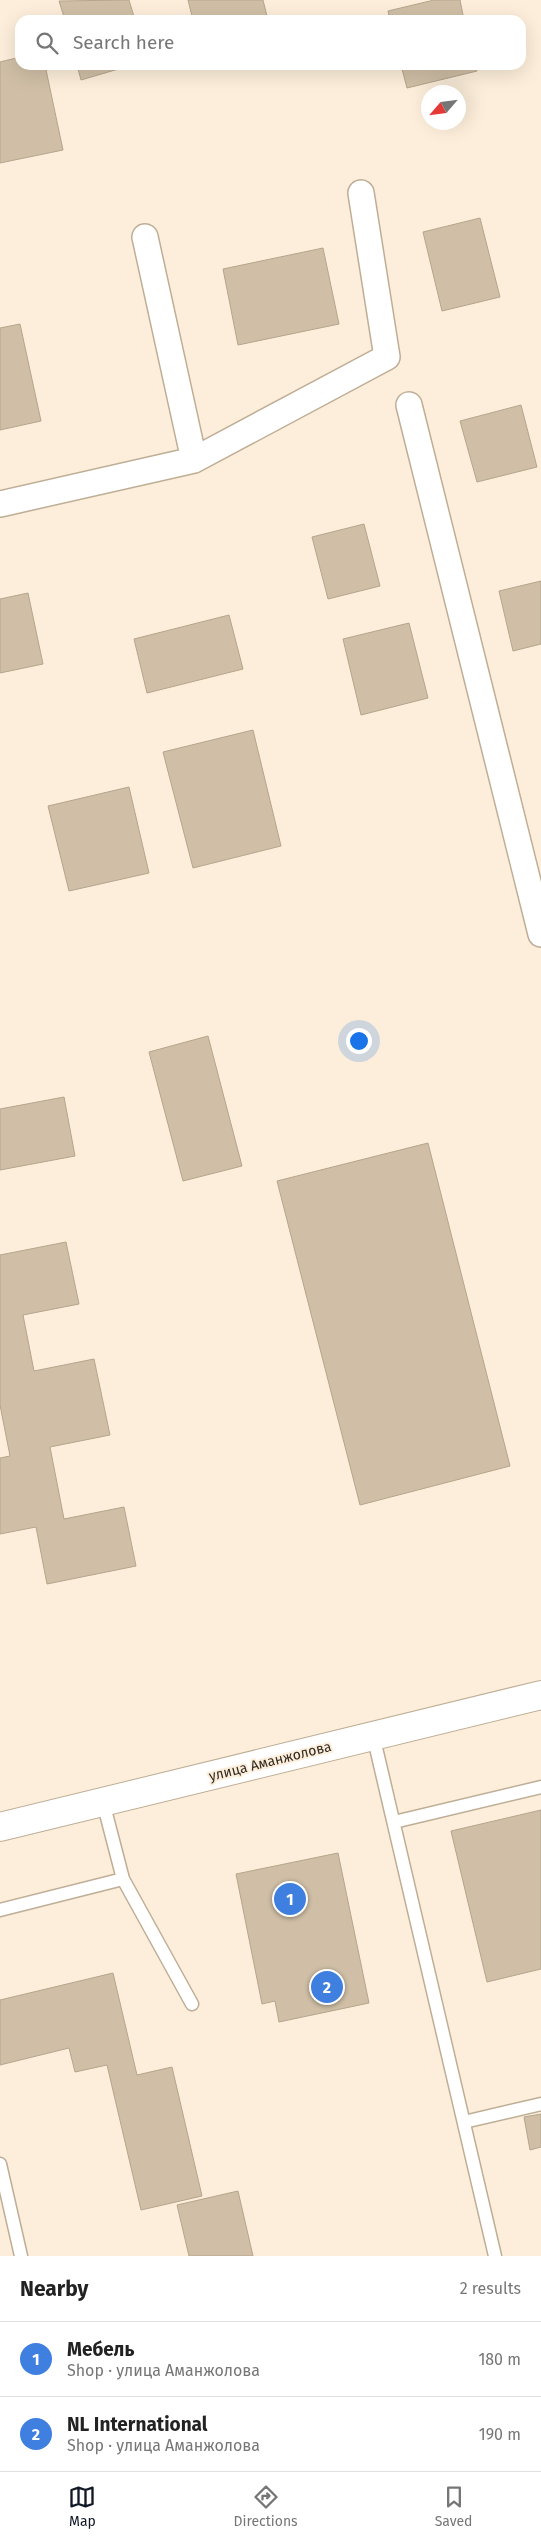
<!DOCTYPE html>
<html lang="en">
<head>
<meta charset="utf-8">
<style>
  body { margin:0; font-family:"Fira Sans",sans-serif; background:#f6f6f6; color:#222 }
  .compass { position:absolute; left:421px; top:85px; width:45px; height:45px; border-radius:50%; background:#fff; box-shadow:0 5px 20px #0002; rotate:242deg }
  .you { position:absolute; left:358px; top:1040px; width:18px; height:18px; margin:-12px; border:4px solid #fff; border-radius:50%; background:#1a73e8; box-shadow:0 0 0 8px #1a73e833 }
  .badge { display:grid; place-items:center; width:32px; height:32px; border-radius:50%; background:#111827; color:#fff; font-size:16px; font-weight:700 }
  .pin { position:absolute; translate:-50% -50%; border:2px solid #fff; box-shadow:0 1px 5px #0006 }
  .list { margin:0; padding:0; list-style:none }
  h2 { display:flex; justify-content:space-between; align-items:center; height:65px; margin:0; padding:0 20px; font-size:21px }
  h2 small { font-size:16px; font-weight:400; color:#767676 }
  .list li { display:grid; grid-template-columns:32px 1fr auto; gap:15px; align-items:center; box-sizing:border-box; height:75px; padding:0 20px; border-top:1px solid #e0e0e0 }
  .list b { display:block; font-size:19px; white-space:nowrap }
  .list p { margin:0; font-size:16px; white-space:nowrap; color:#767676 }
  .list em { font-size:16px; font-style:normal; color:#767676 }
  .icon { flex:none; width:28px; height:28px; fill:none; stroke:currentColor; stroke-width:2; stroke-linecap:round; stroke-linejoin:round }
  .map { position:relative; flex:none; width:541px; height:2256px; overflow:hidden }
  .search { position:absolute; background:#fff; box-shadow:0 5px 20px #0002; left:15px; right:15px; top:15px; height:55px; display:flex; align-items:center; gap:12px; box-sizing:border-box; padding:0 18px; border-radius:15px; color:#767676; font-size:19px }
  .sheet { height:215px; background:#fff }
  nav { display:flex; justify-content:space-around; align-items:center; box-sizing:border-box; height:70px; border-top:1px solid #e0e0e0; background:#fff; font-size:14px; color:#767676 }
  nav a { display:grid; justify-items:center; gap:2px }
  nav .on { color:#111827 }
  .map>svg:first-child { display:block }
  .building { fill:#d0bfa6; stroke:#b5a58d }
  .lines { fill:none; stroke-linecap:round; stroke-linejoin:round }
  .service-casing { stroke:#bfae96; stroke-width:15 }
  .minor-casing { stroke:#bfae96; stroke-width:28 }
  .secondary-casing { stroke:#bfae96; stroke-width:30 }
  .service { stroke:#fff; stroke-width:12 }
  .minor { stroke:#fff; stroke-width:25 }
  .secondary { stroke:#fff; stroke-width:28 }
  .labels { text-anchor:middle; stroke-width:4; stroke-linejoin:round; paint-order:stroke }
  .street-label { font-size:14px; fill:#322b22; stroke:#fceeda }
</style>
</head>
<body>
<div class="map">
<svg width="541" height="2256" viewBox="0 0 541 2256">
  <rect width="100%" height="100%" fill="#fceeda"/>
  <path class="building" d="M129,0L135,20H65L59,1Z
    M188,0H263L268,20H193Z
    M434,0H460L464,20H390L388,11Z
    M20,57V65H45L63,150L0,163V62Z
    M77,65H132L81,80Z
    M401,65H475L477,71L407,88Z
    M480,218L500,297L442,311L423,232Z
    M323,248L339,324L238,345L223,269Z
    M20,324L41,421L0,430V328Z
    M521,405L537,467L477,482L460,421Z
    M364,524L380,586L328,599L312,537Z
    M541,581V644L513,651L499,591Z
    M28,593L43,664L0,673V599Z
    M229,615L243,669L147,693L134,639Z
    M409,623L428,698L361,715L343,639Z
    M253,730L281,846L193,868L163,752Z
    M129,787L149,873L69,891L48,806Z
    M208,1036L242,1166L183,1181L149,1052Z
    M64,1097L75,1156L0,1170V1109Z
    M428,1143L510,1466L360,1505L277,1181Z
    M66,1242L79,1304L23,1315L34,1371L94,1359L110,1435L50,1447L64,1519L124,1507L136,1566L47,1584L36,1527L0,1534V1458L10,1456L0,1405V1255Z
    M541,1810V1969L487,1982L451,1831Z
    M338,1853L369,2003L279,2022L275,2001L262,2004L236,1874Z
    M113,1973L137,2075L172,2067L202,2196L141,2210L107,2065L75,2072L69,2048L0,2065V2000Z
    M541,2114V2147L530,2150L524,2117Z
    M238,2191L253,2256H189L177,2205Z"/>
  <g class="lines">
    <g class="service-casing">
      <path id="service" d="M373,1735L495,2256
        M103,1802L123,1879L192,2004
        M394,1822L541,1787
        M0,1910L123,1879
        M464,2122L541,2104
        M0,2164L21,2256"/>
    </g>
    <g class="minor-casing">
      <path id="minor" d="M409,405L541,934
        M194,460L387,357L361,193
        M0,504L194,460L145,237"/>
    </g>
    <g class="secondary-casing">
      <path id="secondary" d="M0,1827L541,1695"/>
    </g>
    <use href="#service" class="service"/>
    <use href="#minor" class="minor"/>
    <use href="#secondary" class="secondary"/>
  </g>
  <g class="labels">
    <g class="street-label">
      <text transform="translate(270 1761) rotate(-14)" y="5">улица Аманжолова</text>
    </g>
  </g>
</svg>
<svg class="compass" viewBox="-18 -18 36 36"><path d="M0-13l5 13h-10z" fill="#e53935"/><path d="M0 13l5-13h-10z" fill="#767676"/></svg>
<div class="you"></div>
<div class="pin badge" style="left:290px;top:1899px;background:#3f7fe0">1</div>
<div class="pin badge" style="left:327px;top:1987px;background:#3f7fe0">2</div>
<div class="search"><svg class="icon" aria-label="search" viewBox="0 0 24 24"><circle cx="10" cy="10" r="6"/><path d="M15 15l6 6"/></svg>Search here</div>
</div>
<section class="sheet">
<h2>Nearby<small>2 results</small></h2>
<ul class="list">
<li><span class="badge" style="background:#3f7fe0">1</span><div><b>Мебель</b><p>Shop · улица Аманжолова</p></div><em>180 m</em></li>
<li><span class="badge" style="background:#3f7fe0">2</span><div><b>NL International</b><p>Shop · улица Аманжолова</p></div><em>190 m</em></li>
</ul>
</section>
<nav>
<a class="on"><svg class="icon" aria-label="map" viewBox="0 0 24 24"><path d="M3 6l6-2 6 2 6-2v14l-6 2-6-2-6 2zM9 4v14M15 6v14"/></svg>Map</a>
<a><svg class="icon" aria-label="directions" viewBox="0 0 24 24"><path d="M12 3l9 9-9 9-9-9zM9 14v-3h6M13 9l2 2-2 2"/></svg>Directions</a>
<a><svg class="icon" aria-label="saved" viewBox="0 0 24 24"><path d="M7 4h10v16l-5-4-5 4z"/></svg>Saved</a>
</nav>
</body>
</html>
